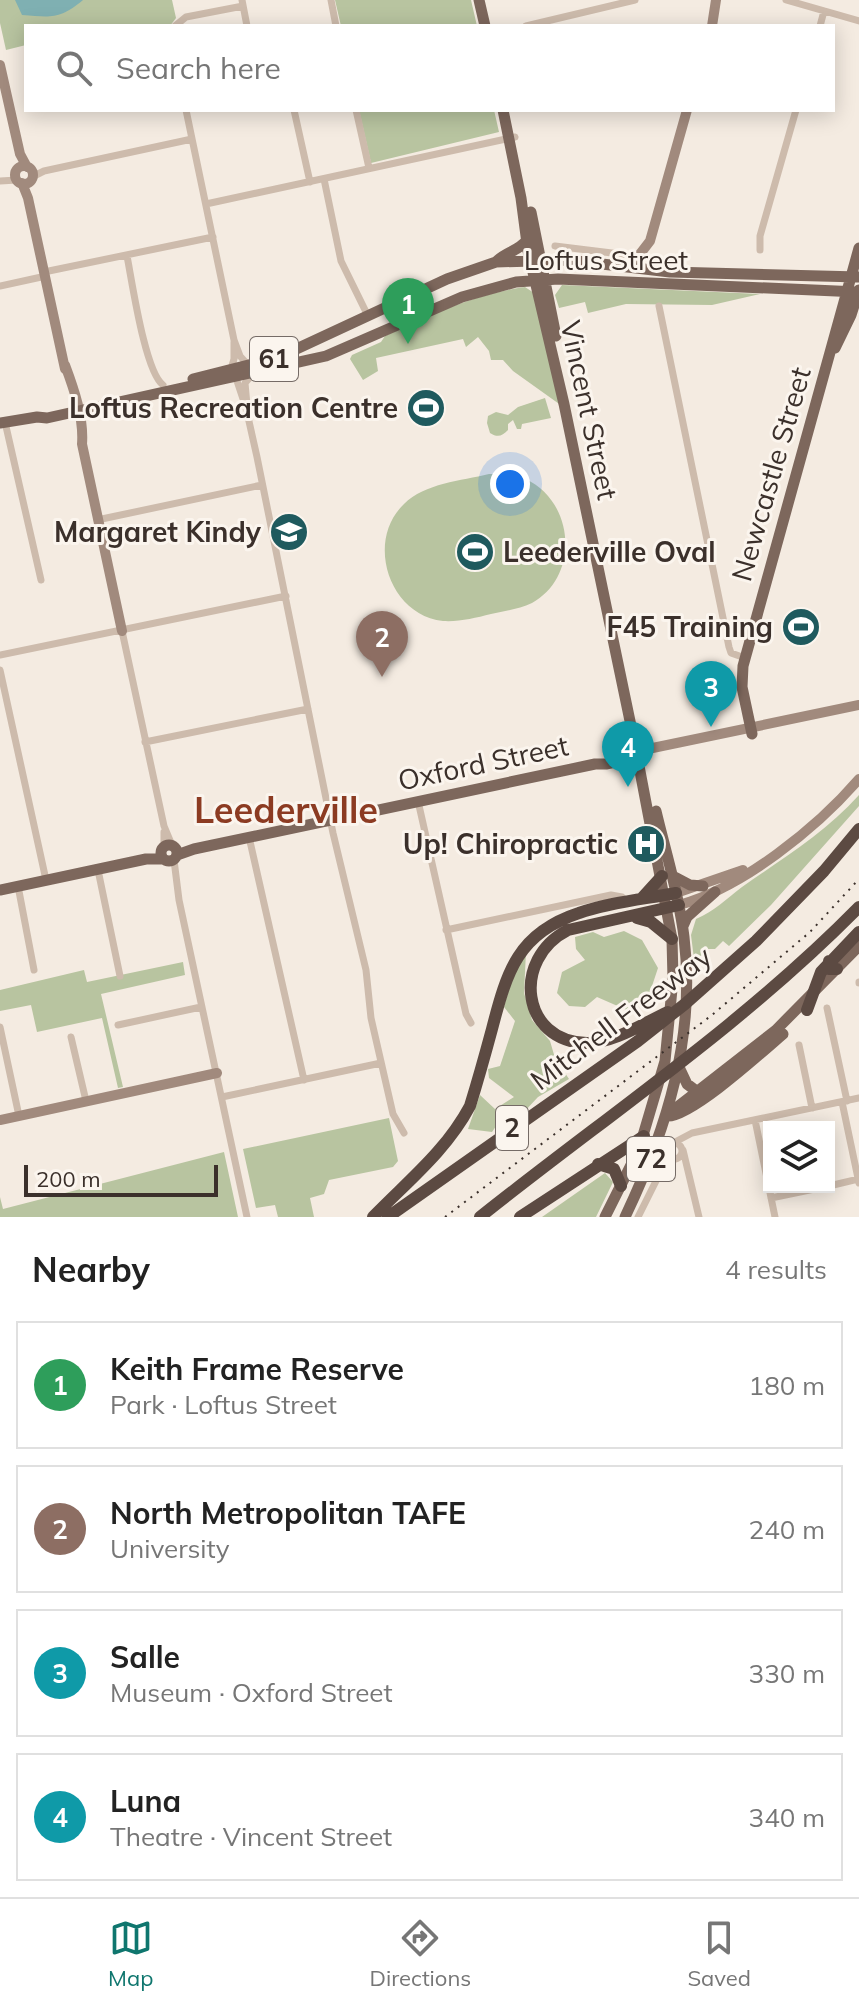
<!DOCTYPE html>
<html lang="en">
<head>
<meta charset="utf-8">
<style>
  body { margin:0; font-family:Mulish,sans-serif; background:#f2f2f2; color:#222 }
  .controls { position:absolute; right:24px; bottom:24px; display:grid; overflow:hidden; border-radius:0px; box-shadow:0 4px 20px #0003 }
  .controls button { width:72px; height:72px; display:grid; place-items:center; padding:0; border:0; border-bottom:2px solid #e0e0e0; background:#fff; color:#222; font:40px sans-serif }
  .scale { position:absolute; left:24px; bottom:20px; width:194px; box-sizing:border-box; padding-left:8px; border:4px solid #3b302b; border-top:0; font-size:22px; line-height:28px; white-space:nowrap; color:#3b302b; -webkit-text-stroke:6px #fbf5ee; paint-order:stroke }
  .you { position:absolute; left:510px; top:484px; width:28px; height:28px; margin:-20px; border:6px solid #fff; border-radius:50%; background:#1a73e8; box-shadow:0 0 0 12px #1a73e833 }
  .badge { display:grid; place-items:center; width:52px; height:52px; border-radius:50%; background:#0f766e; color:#fff; font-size:26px; font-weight:700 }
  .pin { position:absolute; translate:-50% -66px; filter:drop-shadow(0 2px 4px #0008) }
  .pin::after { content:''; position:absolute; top:42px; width:28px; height:24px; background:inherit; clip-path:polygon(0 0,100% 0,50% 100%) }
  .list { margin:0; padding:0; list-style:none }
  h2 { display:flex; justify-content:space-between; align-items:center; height:104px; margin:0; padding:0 32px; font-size:34px }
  h2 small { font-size:26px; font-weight:400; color:#767676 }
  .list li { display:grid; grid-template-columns:52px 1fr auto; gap:24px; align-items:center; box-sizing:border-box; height:128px; margin:0 16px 16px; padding:0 16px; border:2px solid #e0e0e0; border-radius:0px }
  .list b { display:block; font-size:30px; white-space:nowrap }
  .list p { margin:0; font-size:26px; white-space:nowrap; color:#767676 }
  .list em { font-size:26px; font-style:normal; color:#767676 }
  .icon { flex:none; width:44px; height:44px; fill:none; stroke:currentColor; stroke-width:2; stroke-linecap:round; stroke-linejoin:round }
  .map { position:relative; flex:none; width:859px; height:1217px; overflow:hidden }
  .search { position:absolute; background:#fff; box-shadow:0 4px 20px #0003; left:24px; right:24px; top:24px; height:88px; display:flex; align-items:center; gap:20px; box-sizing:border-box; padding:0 28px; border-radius:0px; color:#767676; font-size:30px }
  .sheet { height:680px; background:#fff }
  nav { display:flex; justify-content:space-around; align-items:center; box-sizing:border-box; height:112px; border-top:2px solid #e0e0e0; background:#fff; font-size:22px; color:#767676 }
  nav a { display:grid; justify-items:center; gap:4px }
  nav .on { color:#0f766e }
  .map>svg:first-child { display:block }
  .green { fill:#b8c4a0 }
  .water { fill:#7fb0b2 }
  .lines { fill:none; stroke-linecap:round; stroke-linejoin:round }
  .street { stroke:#cdbbac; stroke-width:7 }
  .secondary { stroke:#a18a7d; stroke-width:10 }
  .primary { stroke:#7d675c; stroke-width:11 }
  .highway { stroke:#5c4a42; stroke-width:12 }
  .rail { stroke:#3b302b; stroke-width:2; stroke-dasharray:2 6; stroke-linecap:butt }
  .labels { text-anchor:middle; stroke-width:6; stroke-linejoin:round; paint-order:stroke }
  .shield { fill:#fbf5ee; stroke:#756b66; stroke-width:2 }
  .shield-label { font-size:26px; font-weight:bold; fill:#3b302b }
  .street-label { font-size:28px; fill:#3b302b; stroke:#fbf5ee }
  .poi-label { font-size:28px; font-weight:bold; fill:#3b302b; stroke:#fbf5ee; text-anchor:end }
  .district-label { font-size:36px; font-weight:bold; fill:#8c3b22; stroke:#fbf5ee }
</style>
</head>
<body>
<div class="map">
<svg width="859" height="1217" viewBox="0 0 859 1217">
  <rect width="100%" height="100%" fill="#f4ebe1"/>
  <path class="green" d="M0,0H172L176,18L170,26H26V45L6,50L0,23Z
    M335,0H471L477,26H341Z
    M359,110H494L499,132L371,163Z
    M562,285L760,294L712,305L626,304L588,313L585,302L559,308L555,295Z
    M525,287L534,293L562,406L513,371L503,360H491L489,351L478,337L466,347L463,339L376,358L378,371L363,380L350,359L352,355L381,342L385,336C430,315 475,294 525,287Z
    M545,398L551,418L522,424L521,429H517L513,420L508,424V430C502,436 498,438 490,433L487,423L488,416L496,412L508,415L518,407Z
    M489,474C501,474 514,474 525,479C574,500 581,576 532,603C519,609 505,611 491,614C475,618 459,622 443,621C389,615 365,541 404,504C425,483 461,481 489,474Z
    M859,795V806L771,905L729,946L723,941L715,949H705L695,967L691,935L696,919C715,911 726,899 742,887C783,858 825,833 859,795Z
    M624,931L642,940L658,968L648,998L629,1011L597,997L585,1007L569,1006L557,993L562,972L585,960L576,949L575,937L593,932L604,937Z
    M526,952L524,993L532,1020L550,1041L555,1058L569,1079L538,1097L524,1112L505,1113L492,1132L468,1129L480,1095L495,1109L514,1097L489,1078L488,1069L500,1066L515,1021L504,1007L513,974Z
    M183,962L185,975L101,994L123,1087L118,1088L102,1018L37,1032L31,1005L0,1011V990L84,970L87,982Z
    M389,1118L398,1161L393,1167L329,1180L324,1194L310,1198L314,1217H278L275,1205L256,1208L243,1149Z
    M224,1152L238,1217H0V1197L3,1209Z
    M605,1173L613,1182L596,1217H542Z"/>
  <path class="water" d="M15,0H83C59,20 51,17 22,15Z"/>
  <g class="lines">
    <path class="street" d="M242,0L247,26
      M331,0L336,26
      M786,0L859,21
      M175,26L186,17L243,6
      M526,26L635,0
      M820,26L824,11
      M186,110L234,340L240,356L249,366
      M294,110L310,182
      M356,110L369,168
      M32,177L44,171L192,139
      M324,179L341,261L368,316
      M0,181L17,180
      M206,204L515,137
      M555,246L628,255
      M760,250V236L796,110
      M127,256C132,281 145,372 163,385
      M44,272L213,237
      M0,286L46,276
      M659,306L729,647L731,653L745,658
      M231,369L234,359V342
      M235,375L246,408L257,457L333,833L366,970L371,1018L393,1114L404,1133
      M247,405L245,383L252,375
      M5,422L41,580
      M97,520L262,485
      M122,631L164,826L172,845
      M0,655L286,596
      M0,670L46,880
      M145,742L308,709
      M418,801L466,1014L471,1023
      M249,837L304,1080
      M164,847V832
      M174,860L179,900L247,1217
      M98,870L120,976
      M18,886L34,970
      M446,930L611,895L622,897L626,901
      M859,982V983
      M827,1008L847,1101
      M118,1025L201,1007
      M0,1027L19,1116
      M71,1037L86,1101
      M799,1045L812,1108
      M222,1097L381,1063
      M842,1102L859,1183
      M755,1120L775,1217
      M675,1142L692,1133L859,1098
      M666 1151a8 8 0 1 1 16 0a8 8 0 1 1-16 0Z
      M683,1150L699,1217
      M829,1186L859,1179
      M771,1198L824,1187
      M638,1217L657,1179L666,1152"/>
    <path class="secondary" d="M712,26L716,0
      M0,65L20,154L27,167
      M15 175a9 9 0 1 1 18 0a9 9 0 1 1-18 0Z
      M22,183L28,198L65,369
      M630,267L650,241L687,110
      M65,365C74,389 84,418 82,444L122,631
      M643,750L859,705
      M676,893L743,870
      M679,905C742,888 817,828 859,779
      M0,1120L217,1073"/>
    <path class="primary" d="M479,0L485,26
      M503,110L521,198L528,251L564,404L635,745L672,939L673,979L665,1061L639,1149L605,1217
      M531,212L556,336
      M496,262C505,252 519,251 527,240
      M835,348L851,315L859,290
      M193,379L277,358L447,279L496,262L568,260L670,272L859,277
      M0,423L37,417L47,418L326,356L462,297L516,282L558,279L859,292
      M752,734L742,687L743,666L859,248
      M161 853a8 8 0 1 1 16 0a8 8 0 1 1-16 0Z
      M177,855L194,849L595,764H606L644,756
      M671,875L690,885L703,886
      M0,890L146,859H163
      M683,926L687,917L715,892
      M679,1067L687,1084L695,1090L703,1089
      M667,1115L776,1030L859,946
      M668,1116C692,1116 762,1052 783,1034
      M625,1217C667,1129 696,1036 684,937C679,895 666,853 656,811"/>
    <path class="highway" d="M642,898L662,876
      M637,918L651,922L672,939
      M829,961V969H837
      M807,1010L821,972L859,932
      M668,1012C644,1023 614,1043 587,1043C521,1042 511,959 568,930L679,905
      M598,1164L614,1169L621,1186
      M373,1217C408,1181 446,1151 470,1106C478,1080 485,1055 492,1029C507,971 518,933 579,913C610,902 645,899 676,893
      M388,1217L638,1041L685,1004L756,941L824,871L859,829
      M480,1217C608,1115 744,1024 859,907
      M520,1217L644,1136"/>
    <path class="rail" d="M445,1217L712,1015L810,932L859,879"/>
  </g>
  <defs>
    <g id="stadium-disc" transform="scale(2)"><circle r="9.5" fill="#1f5a5e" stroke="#fbf5ee"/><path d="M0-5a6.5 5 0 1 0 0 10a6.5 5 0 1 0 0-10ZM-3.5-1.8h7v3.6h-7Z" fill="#fff"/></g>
    <g id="school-disc" transform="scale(2)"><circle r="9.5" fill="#1f5a5e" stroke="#fbf5ee"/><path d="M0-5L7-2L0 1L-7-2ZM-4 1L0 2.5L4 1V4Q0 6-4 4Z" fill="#fff"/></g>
    <g id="hospital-disc" transform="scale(2)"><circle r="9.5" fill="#1f5a5e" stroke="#fbf5ee"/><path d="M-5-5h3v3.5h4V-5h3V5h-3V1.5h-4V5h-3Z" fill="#fff"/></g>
  </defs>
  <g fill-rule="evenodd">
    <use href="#stadium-disc" x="426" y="408"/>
    <use href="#school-disc" x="289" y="532"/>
    <use href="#stadium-disc" x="475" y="552"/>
    <use href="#stadium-disc" x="801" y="627"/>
    <use href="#hospital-disc" x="646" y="844"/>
  </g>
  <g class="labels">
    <g class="shield">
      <rect x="250" y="337" width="48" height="44" rx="6"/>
      <rect x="496" y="1106" width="32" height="44" rx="6"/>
      <rect x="627" y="1137" width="48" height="44" rx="6"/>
    </g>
    <g class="shield-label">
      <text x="274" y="368">61</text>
      <text x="512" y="1137">2</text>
      <text x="651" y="1168">72</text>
    </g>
    <g class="street-label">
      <text x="606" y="270">Loftus Street</text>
      <text transform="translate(589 410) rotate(78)" y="10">Vincent Street</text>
      <text transform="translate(771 474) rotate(-74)" y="10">Newcastle Street</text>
      <text transform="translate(483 763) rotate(-12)" y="10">Oxford Street</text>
      <text transform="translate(621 1018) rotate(-37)" y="10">Mitchell Freeway</text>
    </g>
    <g class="poi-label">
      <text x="398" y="418">Loftus Recreation Centre</text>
      <text x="261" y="542">Margaret Kindy</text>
      <text x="503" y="562" text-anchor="start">Leederville Oval</text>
      <text x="773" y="637">F45 Training</text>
      <text x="618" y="854">Up! Chiropractic</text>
    </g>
    <g class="district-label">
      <text x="286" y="823">Leederville</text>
    </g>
  </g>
</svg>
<div class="controls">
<button><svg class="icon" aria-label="layers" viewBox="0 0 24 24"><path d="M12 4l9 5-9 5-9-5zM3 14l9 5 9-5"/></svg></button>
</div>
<div class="scale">200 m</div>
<div class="you"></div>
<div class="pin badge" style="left:408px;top:344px;background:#2e9e5b">1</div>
<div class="pin badge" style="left:382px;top:677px;background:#8d6e63">2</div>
<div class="pin badge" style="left:711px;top:727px;background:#0f9aa8">3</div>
<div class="pin badge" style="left:628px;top:787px;background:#0f9aa8">4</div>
<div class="search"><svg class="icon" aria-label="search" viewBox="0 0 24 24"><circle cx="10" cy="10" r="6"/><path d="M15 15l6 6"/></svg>Search here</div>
</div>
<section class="sheet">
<h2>Nearby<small>4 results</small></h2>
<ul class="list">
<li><span class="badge" style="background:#2e9e5b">1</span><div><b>Keith Frame Reserve</b><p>Park · Loftus Street</p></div><em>180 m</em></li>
<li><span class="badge" style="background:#8d6e63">2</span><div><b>North Metropolitan TAFE</b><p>University</p></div><em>240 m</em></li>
<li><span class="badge" style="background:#0f9aa8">3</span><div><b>Salle</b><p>Museum · Oxford Street</p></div><em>330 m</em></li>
<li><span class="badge" style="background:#0f9aa8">4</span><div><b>Luna</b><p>Theatre · Vincent Street</p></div><em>340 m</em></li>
</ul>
</section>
<nav>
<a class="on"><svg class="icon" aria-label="map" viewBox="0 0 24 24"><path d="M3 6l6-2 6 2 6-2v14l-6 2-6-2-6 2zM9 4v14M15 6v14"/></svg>Map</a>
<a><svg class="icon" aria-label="directions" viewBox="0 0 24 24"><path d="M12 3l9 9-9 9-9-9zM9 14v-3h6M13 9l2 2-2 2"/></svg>Directions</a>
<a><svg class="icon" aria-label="saved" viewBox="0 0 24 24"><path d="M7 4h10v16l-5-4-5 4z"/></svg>Saved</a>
</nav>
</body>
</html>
